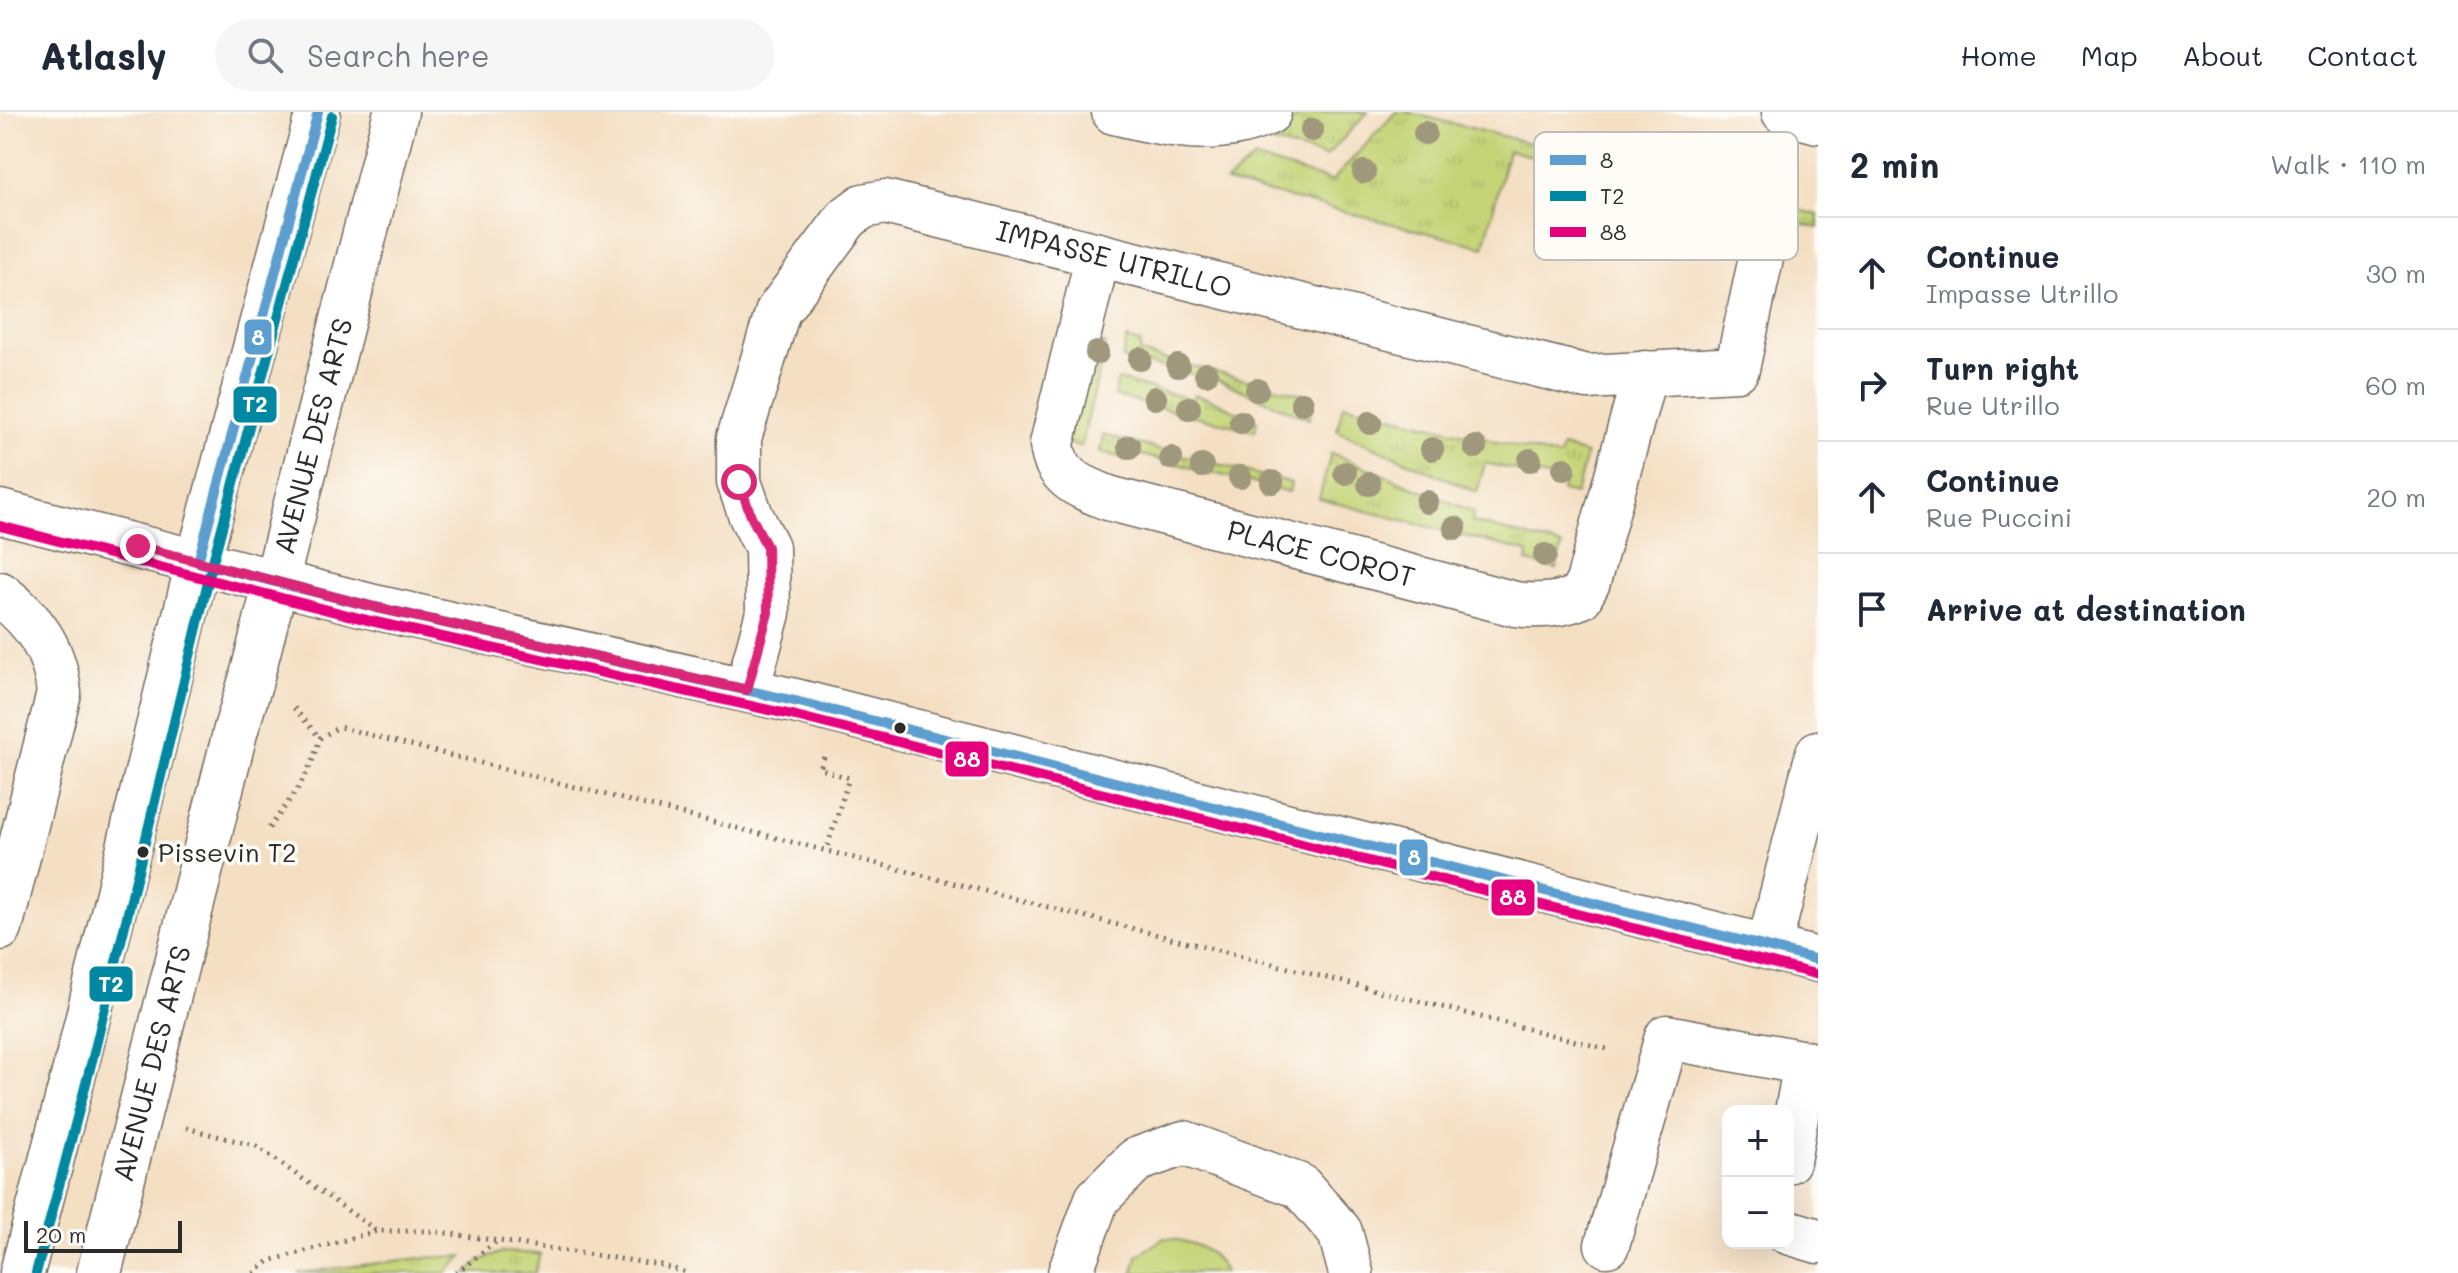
<!DOCTYPE html>
<html lang="en">
<head>
<meta charset="utf-8">
<style>
  body { margin:0; font-family:Mali,sans-serif; background:#f6f6f7; color:#1f2937 }
  .controls { position:absolute; right:24px; bottom:24px; display:grid; overflow:hidden; border-radius:16px; box-shadow:0 8px 32px #0002 }
  .controls button { width:72px; height:72px; display:grid; place-items:center; padding:0; border:0; border-bottom:2px solid #e0e1e3; background:#fff; color:#1f2937; font:40px sans-serif }
  .scale { position:absolute; left:24px; bottom:20px; width:158px; box-sizing:border-box; padding-left:8px; border:4px solid #2b2b2b; border-top:0; font-size:22px; line-height:28px; white-space:nowrap; color:#2b2b2b; -webkit-text-stroke:6px #fdfcf7; paint-order:stroke }
  .stop { position:absolute; width:24px; height:24px; margin:-18px; border:6px solid #db2777; border-radius:50%; background:#fff }
  .stop.end { background:#db2777; border-color:#fff; box-shadow:0 2px 8px #0008 }
  .list { margin:0; padding:0; list-style:none }
  h2 { display:flex; justify-content:space-between; align-items:center; height:104px; margin:0; padding:0 32px; font-size:34px }
  h2 small { font-size:26px; font-weight:400; color:#747a83 }
  .list li { display:grid; grid-template-columns:52px 1fr auto; gap:24px; align-items:center; box-sizing:border-box; height:112px; padding:0 32px; border-top:2px solid #e0e1e3 }
  .list b { display:block; font-size:30px; white-space:nowrap }
  .list p { margin:0; font-size:26px; white-space:nowrap; color:#747a83 }
  .list em { font-size:26px; font-style:normal; color:#747a83 }
  .icon { flex:none; width:44px; height:44px; fill:none; stroke:currentColor; stroke-width:2; stroke-linecap:round; stroke-linejoin:round }
  .map { position:relative; flex:none; width:1818px; height:1161px; overflow:hidden }
  header { display:flex; align-items:center; gap:48px; box-sizing:border-box; height:112px; padding:0 40px; background:#fff; border-bottom:2px solid #e0e1e3 }
  header strong { font-size:38px }
  nav { display:flex; gap:44px; margin-inline-start:auto; font-size:28px }
  .search { width:560px; height:72px; background:#f6f6f7; display:flex; align-items:center; gap:20px; box-sizing:border-box; padding:0 28px; border-radius:44px; color:#747a83; font-size:30px }
  main { display:flex }
  aside { flex:1; background:#fff }
  .map>svg:first-child { display:block }
  .grass { fill:url(#grass-tufts); stroke:#788051; stroke-width:2 }
  .garden { fill:#c4d477; stroke:#788051; stroke-width:2 }
  .lines { fill:none; stroke-linecap:round; stroke-linejoin:round }
  .minor-casing { stroke:#716a60; stroke-width:47 }
  .path { stroke:#716a60; stroke-width:5; stroke-dasharray:2 6; stroke-linecap:butt }
  .minor { stroke:#fff; stroke-width:44 }
  .bus-1-casing { stroke:#fdfcf7; stroke-width:16 }
  .bus-2-casing { stroke:#fdfcf7; stroke-width:16 }
  .bus-3-casing { stroke:#fdfcf7; stroke-width:16 }
  .bus-1 { stroke:#5c9ed0; stroke-width:10 }
  .bus-2 { stroke:#0088a3; stroke-width:10 }
  .bus-3 { stroke:#e5007d; stroke-width:10 }
  .tree { fill:#9f987c }
  .route { stroke:#db2777; stroke-width:10 }
  .bus-dot { fill:#2b2b2b; stroke:#fdfcf7; stroke-width:3 }
  .labels { text-anchor:middle; stroke-width:7; stroke-linejoin:round; paint-order:stroke }
  .bus-label { font-size:26px; fill:#2b2b2b; stroke:#fdfcf7; text-anchor:start }
  .street-label { font-size:28px; fill:#2b2b2b; stroke:#fdfcf7 }
  .key { fill:#fdfcf7; stroke:#bebdba; stroke-width:2 }
  .key-label { font-size:22px; fill:#2b2b2b }
  .line-badge { stroke:#fdfcf7; stroke-width:3 }
  .badge-label { font-size:22px; text-anchor:middle; font-weight:bold; fill:#fff }
</style>
</head>
<body>
<header>
<strong>Atlasly</strong>
<div class="search"><svg class="icon" aria-label="search" viewBox="0 0 24 24"><circle cx="10" cy="10" r="6"/><path d="M15 15l6 6"/></svg>Search here</div>
<nav><a>Home</a><a>Map</a><a>About</a><a>Contact</a></nav>
</header>
<main>
<div class="map">
<svg width="1818" height="1161" viewBox="0 0 1818 1161">
  <defs>
    <pattern id="grass-tufts" width="24" height="20" patternUnits="userSpaceOnUse" patternTransform="scale(2)"><rect width="24" height="20" fill="#c4d477"/><path d="M3 7l-1-3M5 7V3M7 7l1-3M15 17l-1-3M17 17v-4M19 17l1-3" fill="none" stroke="#a9b667"/></pattern>
  </defs>
  <rect width="100%" height="100%" fill="#fdfcf7"/>
  <filter id="ink" filterUnits="userSpaceOnUse"><feTurbulence type="fractalNoise" baseFrequency=".0125" numOctaves="2"/><feDisplacementMap in="SourceGraphic" scale="16" xChannelSelector="R" yChannelSelector="G"/><feConvolveMatrix kernelMatrix="1 2 1 2 8 2 1 2 1" color-interpolation-filters="sRGB"/></filter>
  <filter id="wash" filterUnits="userSpaceOnUse"><feTurbulence type="fractalNoise" baseFrequency=".006" numOctaves="4" result="noise"/><feDisplacementMap in="SourceGraphic" scale="32" xChannelSelector="R" yChannelSelector="G"/><feGaussianBlur stdDeviation="1.8" result="paint"/><feColorMatrix in="noise" values="0 0 0 0 0 0 0 0 0 0 0 0 0 0 0 0 0 1.4 0 .05"/><feComposite in="paint" operator="in"/></filter>
  <g filter="url(#wash)">
    <rect width="100%" height="100%" fill="#f4dfc3"/>
    <path class="grass" d="M1306,0H1368L1326,45L1259,27L1294,9Z
      M1396,0H1407L1609,51L1606,63L1508,38L1484,135L1226,70L1254,46L1332,69Z
      M1634,57L1818,103V116L1631,69Z
      M1127,227L1141,231L1140,241L1314,285L1309,307L1218,268L1122,246Z
      M1090,228L1106,232L1081,334L1065,331Z
      M1118,268L1193,288L1194,283L1210,287L1257,309L1255,319L1114,284Z
      M1343,292L1559,345L1562,335L1586,342L1576,382L1562,379L1564,369L1485,351L1477,380L1337,319Z
      M1103,323L1291,371L1289,380L1121,338L1119,345L1100,340Z
      M1331,341L1474,400L1472,410L1562,434L1556,457L1527,450L1528,440L1319,387Z
      M502,1140L540,1142L535,1161H467L479,1149Z
      M463,1144L446,1161H298L419,1146Z"/>
    <path class="garden" d="M1164,1126C1189,1128 1216,1137 1225,1161H1133L1137,1144Z"/>
  </g>
  <g filter="url(#ink)">
    <g class="lines">
      <g class="minor-casing">
        <g id="minor">
          <path d="M1114,0C1166,13 1219,25 1269,0"/>
          <path d="M1784,0L1818,9"/>
          <path id="s1" d="M1098,143L1052,332C1055,366 1079,374 1108,386L1515,492C1538,495 1558,494 1580,485L1588,470L1645,261"/>
          <path d="M0,400L374,495L799,590L1818,848"/>
          <path d="M0,482C34,508 55,537 59,581L0,816"/>
          <path id="s2" d="M747,578L768,501L767,435L751,404L739,370V326L778,199L847,106L863,94L885,90L1587,265L1737,257L1769,109"/>
          <path d="M1769,834L1818,641"/>
          <path d="M1788,1120L1818,1129"/>
          <path d="M1607,1133L1667,925L1806,951L1788,1049"/>
          <path d="M22,1161L80,938L198,450L318,0"/>
          <path id="s3" d="M99,1161L236,617L251,568L396,0"/>
          <path d="M1070,1161L1097,1087L1136,1048L1184,1031L1300,1074L1340,1120L1351,1161"/>
        </g>
      </g>
      <path class="path" d="M294,596L320,626
        M824,645L820,657L849,666L826,739
        M269,716C293,684 309,665 320,626L339,615L1611,938
        M186,1016L256,1034L377,1119
        M254,1161L269,1149L377,1119H432L661,1153L687,1161
        M456,1161L497,1129"/>
      <use href="#minor" class="minor"/>
      <g class="bus-1-casing">
        <path id="bus-1" d="M198,450L374,495L799,590L1818,848
          M198,450L318,0"/>
      </g>
      <g class="bus-2-casing">
        <path id="bus-2" d="M36,1161L94,941L212,453L332,4"/>
      </g>
      <g class="bus-3-casing">
        <path id="bus-3" d="M0,414L371,509L796,604L1815,862"/>
      </g>
      <use href="#bus-1" class="bus-1"/>
      <use href="#bus-2" class="bus-2"/>
      <use href="#bus-3" class="bus-3"/>
    </g>
    <g class="tree">
      <circle cx="1312" cy="18" r="12"/>
      <circle cx="1425" cy="21" r="12"/>
      <circle cx="1364" cy="60" r="12"/>
      <circle cx="1097" cy="241" r="12"/>
      <circle cx="1140" cy="247" r="12"/>
      <circle cx="1178" cy="254" r="12"/>
      <circle cx="1206" cy="262" r="12"/>
      <circle cx="1257" cy="278" r="12"/>
      <circle cx="1155" cy="286" r="12"/>
      <circle cx="1302" cy="291" r="12"/>
      <circle cx="1189" cy="296" r="12"/>
      <circle cx="1241" cy="310" r="12"/>
      <circle cx="1370" cy="311" r="12"/>
      <circle cx="1129" cy="335" r="12"/>
      <circle cx="1475" cy="335" r="12"/>
      <circle cx="1432" cy="337" r="12"/>
      <circle cx="1171" cy="346" r="12"/>
      <circle cx="1530" cy="348" r="12"/>
      <circle cx="1202" cy="354" r="12"/>
      <circle cx="1564" cy="357" r="12"/>
      <circle cx="1345" cy="361" r="12"/>
      <circle cx="1240" cy="365" r="12"/>
      <circle cx="1272" cy="370" r="12"/>
      <circle cx="1369" cy="372" r="12"/>
      <circle cx="1427" cy="390" r="12"/>
      <circle cx="1455" cy="416" r="12"/>
      <circle cx="1545" cy="443" r="12"/>
    </g>
  </g>
  <g class="lines" filter="url(#ink)">
    <path class="route" d="M138,434L374,495L747,578L768,501L767,435L751,404L739,370"/>
  </g>
  <g class="bus-dot">
    <circle cx="900" cy="616" r="7"/>
    <circle cx="143" cy="740" r="7"/>
  </g>
  <g class="labels">
    <g class="bus-label">
      <text x="158" y="750">Pissevin T2</text>
    </g>
    <g class="street-label">
      <text dy="10" stroke="none"><textPath href="#s2" startOffset="788">IMPASSE UTRILLO</textPath></text>
      <text dy="10" stroke="none"><textPath href="#s3" startOffset="864">AVENUE DES ARTS</textPath></text>
      <text dy="10" stroke="none"><textPath href="#s1" startOffset="498">PLACE COROT</textPath></text>
      <text dy="10" stroke="none"><textPath href="#s3" startOffset="216">AVENUE DES ARTS</textPath></text>
    </g>
  </g>
  <rect x="1534" y="20" width="264" height="128" rx="12" class="key"/>
  <rect x="1550" y="43" width="36" height="10" fill="#5c9ed0"/>
  <rect x="1550" y="79" width="36" height="10" fill="#0088a3"/>
  <rect x="1550" y="115" width="36" height="10" fill="#e5007d"/>
  <g class="key-label">
    <text x="1600" y="56">8</text>
    <text x="1600" y="92">T2</text>
    <text x="1600" y="128">88</text>
  </g>
  <g class="line-badge">
    <rect x="243" y="206" width="30" height="38" rx="8" fill="#5c9ed0"/>
    <rect x="232" y="273" width="46" height="39" rx="8" fill="#0088a3"/>
    <rect x="944" y="628" width="46" height="38" rx="8" fill="#e5007d"/>
    <rect x="1398" y="726" width="31" height="39" rx="8" fill="#5c9ed0"/>
    <rect x="1490" y="766" width="46" height="39" rx="8" fill="#e5007d"/>
    <rect x="88" y="853" width="46" height="38" rx="8" fill="#0088a3"/>
  </g>
  <g class="badge-label">
    <text x="258" y="233">8</text>
    <text x="255" y="300">T2</text>
    <text x="967" y="655">88</text>
    <text x="1414" y="753">8</text>
    <text x="1513" y="793">88</text>
    <text x="111" y="880">T2</text>
  </g>
</svg>
<div class="controls">
<button>+</button>
<button>−</button>
</div>
<div class="scale">20 m</div>
<div class="stop" style="left:739px;top:370px"></div>
<div class="stop end" style="left:138px;top:434px"></div>
</div>
<aside>
<h2>2 min<small>Walk · 110 m</small></h2>
<ul class="list">
<li><svg class="icon" aria-label="ahead" viewBox="0 0 24 24"><path d="M12 20V5M6 11l6-6 6 6"/></svg><div><b>Continue</b><p>Impasse Utrillo</p></div><em>30 m</em></li>
<li><svg class="icon" aria-label="right" viewBox="0 0 24 24"><path d="M7 20v-9h11M14 6l5 5-5 5"/></svg><div><b>Turn right</b><p>Rue Utrillo</p></div><em>60 m</em></li>
<li><svg class="icon" aria-label="ahead" viewBox="0 0 24 24"><path d="M12 20V5M6 11l6-6 6 6"/></svg><div><b>Continue</b><p>Rue Puccini</p></div><em>20 m</em></li>
<li><svg class="icon" aria-label="arrive" viewBox="0 0 24 24"><path d="M6 21V4h12l-3 4 3 4H6"/></svg><div><b>Arrive at destination</b></div></li>
</ul>
</aside>
</main>
</body>
</html>
